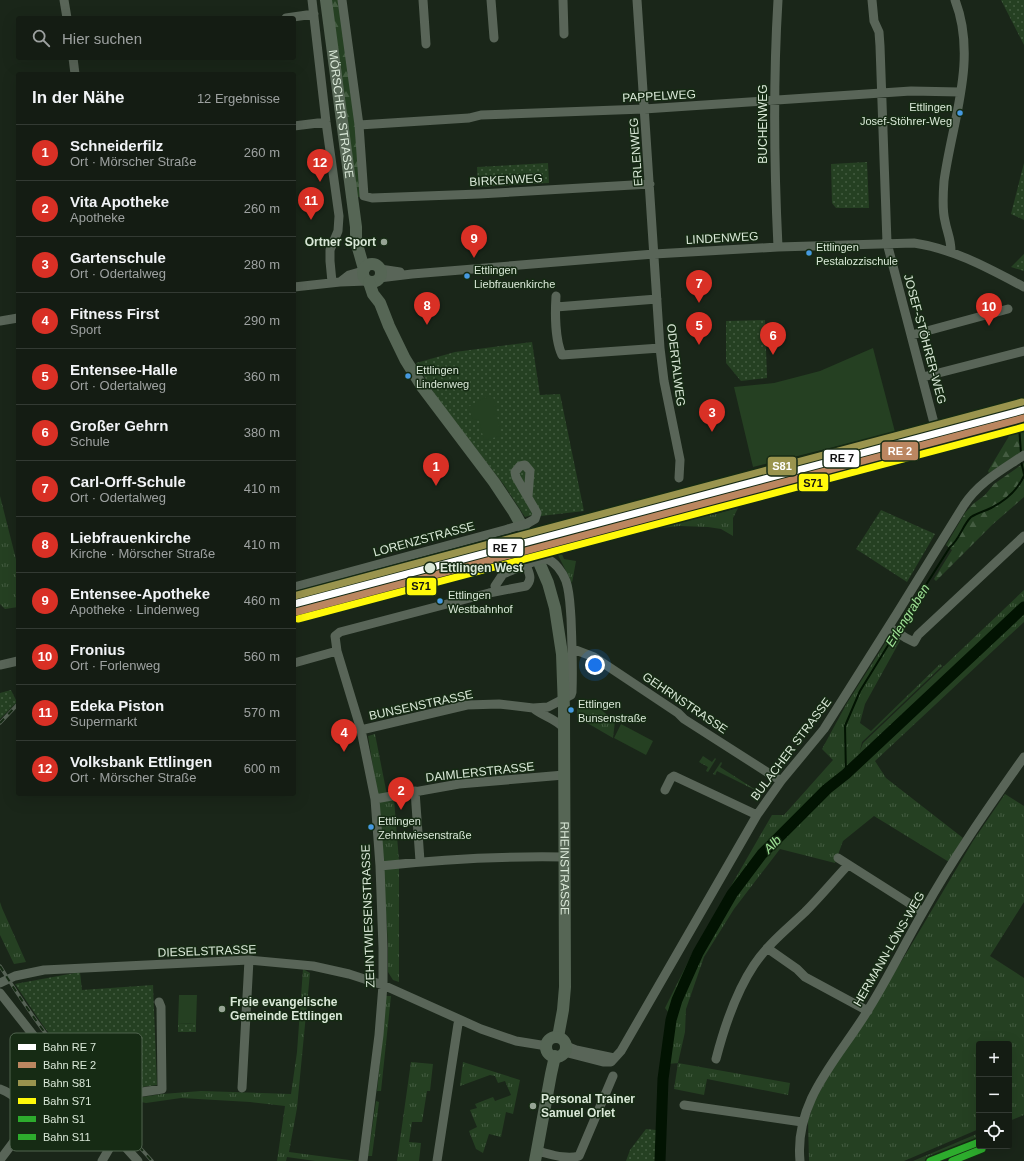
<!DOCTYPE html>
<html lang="de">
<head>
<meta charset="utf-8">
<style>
  body { margin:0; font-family:Helvetica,sans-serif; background:#1d251c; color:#f1f3f6 }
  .controls { position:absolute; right:12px; bottom:12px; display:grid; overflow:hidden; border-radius:4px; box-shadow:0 4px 16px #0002 }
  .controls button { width:36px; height:36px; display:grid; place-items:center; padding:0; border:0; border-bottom:1px solid #333a33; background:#141c13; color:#f1f3f6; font:20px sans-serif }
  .you { position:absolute; left:595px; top:665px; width:14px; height:14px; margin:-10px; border:3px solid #fff; border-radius:50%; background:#1a73e8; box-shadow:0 0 0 6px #1a73e833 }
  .badge { display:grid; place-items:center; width:26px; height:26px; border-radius:50%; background:#d93025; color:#fff; font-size:13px; font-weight:700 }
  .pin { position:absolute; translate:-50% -33px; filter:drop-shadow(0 1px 2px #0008) }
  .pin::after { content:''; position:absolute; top:21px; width:14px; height:12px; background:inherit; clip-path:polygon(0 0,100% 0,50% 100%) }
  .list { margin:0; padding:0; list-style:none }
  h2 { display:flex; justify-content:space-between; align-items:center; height:52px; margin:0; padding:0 16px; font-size:17px }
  h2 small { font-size:13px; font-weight:400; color:#9da1a0 }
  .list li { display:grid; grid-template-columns:26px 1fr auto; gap:12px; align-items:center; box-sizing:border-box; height:56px; padding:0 16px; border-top:1px solid #333a33 }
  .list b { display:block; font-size:15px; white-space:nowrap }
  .list p { margin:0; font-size:13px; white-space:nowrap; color:#9da1a0 }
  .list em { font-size:13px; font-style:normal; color:#9da1a0 }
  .icon { flex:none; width:22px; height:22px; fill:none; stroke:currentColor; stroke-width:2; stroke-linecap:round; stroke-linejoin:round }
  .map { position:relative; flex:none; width:1024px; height:1161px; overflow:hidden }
  .search { position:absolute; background:#141c13; box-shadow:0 4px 16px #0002; left:16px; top:16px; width:280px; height:44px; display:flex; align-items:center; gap:10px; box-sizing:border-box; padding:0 14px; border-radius:4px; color:#9da1a0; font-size:15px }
  .panel { position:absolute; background:#141c13; box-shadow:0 4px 16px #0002; left:16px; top:72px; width:280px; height:724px; border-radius:4px }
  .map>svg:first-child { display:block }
  .grass { fill:url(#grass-tufts) }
  .forest { fill:url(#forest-firs) }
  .park { fill:url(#park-dots) }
  .pitch { fill:#254022 }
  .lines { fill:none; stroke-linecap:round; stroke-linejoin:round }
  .stream { stroke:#021302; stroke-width:2 }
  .river { stroke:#021302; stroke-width:11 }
  .minor { stroke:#596558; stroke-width:9 }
  .major { stroke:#566655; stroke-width:12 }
  .rail-casing { stroke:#566255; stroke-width:3.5 }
  .rail { stroke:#162b14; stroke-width:2; stroke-dasharray:6; stroke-linecap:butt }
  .minor-bridge { stroke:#596558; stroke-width:9 }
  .rail-1-casing { stroke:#162b14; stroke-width:10 }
  .rail-2-casing { stroke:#162b14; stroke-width:10 }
  .rail-3-casing { stroke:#162b14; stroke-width:10 }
  .rail-4-casing { stroke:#162b14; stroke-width:10 }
  .rail-5-casing { stroke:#162b14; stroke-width:10 }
  .rail-6-casing { stroke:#162b14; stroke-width:10 }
  .rail-1 { stroke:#fff; stroke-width:7 }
  .rail-2 { stroke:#bb8660; stroke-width:7 }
  .rail-3 { stroke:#9a944e; stroke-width:7 }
  .rail-4 { stroke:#fff90a; stroke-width:7 }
  .rail-5 { stroke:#2dac2d; stroke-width:7 }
  .rail-6 { stroke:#2dac2d; stroke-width:7 }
  .bus-dot { fill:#4699e1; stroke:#162b14; stroke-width:1.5 }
  .poi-dot { fill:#97a495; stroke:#162b14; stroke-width:1.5 }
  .stop-dot { fill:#dae8d8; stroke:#162b14; stroke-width:1.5 }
  .labels { text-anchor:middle; stroke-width:3; stroke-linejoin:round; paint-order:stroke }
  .bus-label { font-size:11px; fill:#dae8d8; stroke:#162b14; text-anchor:start }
  .street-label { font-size:12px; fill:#dae8d8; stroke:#162b14 }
  .poi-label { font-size:12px; font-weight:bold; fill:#dae8d8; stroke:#162b14; text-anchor:start }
  .stop-label { font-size:12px; font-weight:bold; fill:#dae8d8; stroke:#162b14; text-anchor:start }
  .water-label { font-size:13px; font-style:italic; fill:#a0e397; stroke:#162b14 }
  .key { fill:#162b14; stroke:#51644f; stroke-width:1 }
  .key-label { font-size:11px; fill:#dae8d8 }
  .line-badge { stroke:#162b14; stroke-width:1.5 }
  .badge-label { font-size:11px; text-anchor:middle; font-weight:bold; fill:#fff }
  .pale-badge-label { font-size:11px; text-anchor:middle; font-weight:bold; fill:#111 }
</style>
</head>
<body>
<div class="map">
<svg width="1024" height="1161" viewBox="0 0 1024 1161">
  <defs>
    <pattern id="grass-tufts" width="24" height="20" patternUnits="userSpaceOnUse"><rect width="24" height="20" fill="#254022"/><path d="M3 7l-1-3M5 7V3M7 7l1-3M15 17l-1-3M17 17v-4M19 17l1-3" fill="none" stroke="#445c41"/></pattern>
    <pattern id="forest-firs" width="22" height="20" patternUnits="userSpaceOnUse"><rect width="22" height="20" fill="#254022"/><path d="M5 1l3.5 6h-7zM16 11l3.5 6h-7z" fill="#445c41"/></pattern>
    <pattern id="park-dots" width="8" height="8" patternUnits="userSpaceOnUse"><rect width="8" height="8" fill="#254022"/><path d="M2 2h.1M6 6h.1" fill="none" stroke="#445c41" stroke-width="1.8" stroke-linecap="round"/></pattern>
  </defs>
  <rect width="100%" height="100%" fill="#1a2619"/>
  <path class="grass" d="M1024,398V404L1022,407L1004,412L999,411L977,419L940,428H936V427L938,426V423L1017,404Z
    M928,428L929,430L927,432L868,448L863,447Z
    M821,471L823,480L718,507L712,515L738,508L733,518V536L721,529L708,527L679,526L662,528L654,527L629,531L589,541L583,547L575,543L559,547L564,559L576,561L572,583L558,555L551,552H545L542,547Z
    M0,496L18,567V607L5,609L0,604Z
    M1024,590V622L875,761L886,778L963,838L949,862L874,816L843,841L835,863L780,849L734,909L704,957L686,1009L685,1032L678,1063L790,1083L788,1095L707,1079L704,1095L674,1089L678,1063L668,1064L672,1017L665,1008L693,952L772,815H784L833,760L822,749L847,703L891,634L901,639L865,704L860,723L871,731L940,664L942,666L862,742L860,751L863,743Z
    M584,699L590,701L615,721L613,738L577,717V708Z
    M375,734L388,800L394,799L399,861V982L393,980L388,972V944L378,798L368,736Z
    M703,756L712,762L715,758L716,759L708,772L706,771L708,767L699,762Z
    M721,762L722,763L720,767L759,792L762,788V789L758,796L759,792L717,771L715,775L713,774Z
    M1005,794L1024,806V902L990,956L1024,978V1115L1009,1121V1044H979V1129L904,1161H809L808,1121L815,1100L828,1077L904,957L973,841Z
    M0,902L2,908L26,962L14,964L0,935Z
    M303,969L310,973L297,1108L289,1152L357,1161H315L287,1157L286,1161H277L285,1106L250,1102L181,1098L146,1103L141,1102L123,1106L128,1128L110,1106L116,1101L162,1094L201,1091L291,1094L297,1052Z
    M385,996H391L381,1091H377L384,1023Z
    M411,1062L433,1064L430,1091H427L422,1122H412L409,1142L421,1143L419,1161H397Z
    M463,1062L520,1080L513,1114L506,1112L501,1137L489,1134L483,1153L476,1149L469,1131L477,1127L470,1110L477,1108L475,1104L493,1097L495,1101L511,1095L505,1081L498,1083L495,1076L490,1075L460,1086Z
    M376,1101L379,1102L372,1156H368Z
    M979,1133V1139L925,1161H913Z"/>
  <path class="forest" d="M329,0H339L356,128L361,197H355Z
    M1024,417V450L989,473L988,471L1020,418Z
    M1024,463V497L992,525L936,581L934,579L952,550L946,545L965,513L973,504L985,495L994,484Z"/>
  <path class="park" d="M1001,0H1024V45Z
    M867,162L869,208H836L832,203L831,164Z
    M548,163L549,183L478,187L477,167Z
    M1024,163V220L1011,214Z
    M1024,254V271L1011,267Z
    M765,320L767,378L741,381L726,363V321Z
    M532,342L540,395L560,394L584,511L541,516L533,515L525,517L504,485L437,398L416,363L455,352Z
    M994,428L996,433L938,448L949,440Z
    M904,449L907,457L823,480L821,471Z
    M881,510L935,534L907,582L856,549Z
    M11,690L17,702L0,719V693Z
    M80,972L82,990L153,985L157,1085L114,1091L103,1100L44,1027L15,984Z
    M178,1023L196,1024V1032H178Z
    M646,1129L656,1130V1161H626L630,1150Z"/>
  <path class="pitch" d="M873,348L895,432L753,467L734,387L774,383L820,371Z
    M493,396L501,436L484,440L479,420L473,419L468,407L486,397Z
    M621,724L653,741L646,755L614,738Z
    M179,995H197L196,1024L178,1023Z"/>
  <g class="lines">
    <path class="stream" d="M1021,453L1019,426L1024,418
      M1021,461L1024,474
      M898,629L950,547C960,539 962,526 971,517C977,513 985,511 991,508C1005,501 1017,491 1024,476
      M846,774L845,726L860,691L895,634"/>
    <path class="river" d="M660,1161L663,1079L671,1020L677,1000L698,953L732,894L762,854L827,789L846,774L1024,607"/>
    <path class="minor" d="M64,0L67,18
      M312,0L326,122L339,216L338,231L330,250V261L332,282
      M342,0L359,125L364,196L372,198L479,194L650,184
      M423,0L426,44
      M491,0L494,38
      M563,0L564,34
      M637,0L660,348L664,381L680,460L679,478
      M872,0L874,21L879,32L880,46L887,243L934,423
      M286,18L314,14
      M73,58L75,74
      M359,125L469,118L481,115L644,109L911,91L960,92
      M294,126L326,122
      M778,247C774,165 773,82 778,0
      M951,251C951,239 947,232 945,221C942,209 943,194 944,181C952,122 978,59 955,0
      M380,269L400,272
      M379,278L412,274L654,254L778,247L914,243C954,249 988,268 1024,287
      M340,282L349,275L363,271
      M294,287L340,282L367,281
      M556,296C555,312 555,340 562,355L660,348
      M556,307L657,299
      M0,321L18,318
      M912,335L1008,309
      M923,377L1024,351
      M528,523L535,519L537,513L516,477L515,472L520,466L525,465L530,471L528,497
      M294,587L508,529
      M498,591L495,586L503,574L530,563
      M889,627L906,638L914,642L918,635L1024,536
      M573,649L594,657L678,713L684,719L781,781
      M337,651L361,730L375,799L380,866L383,948V985L379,1035L363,1161
      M294,663L337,651L335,636L340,632L489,593L526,586C533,579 529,573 526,565
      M0,665L18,661
      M533,708C544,717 553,717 564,728
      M361,730L467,705L499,704L533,708L548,707L571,695L572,692C573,667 572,643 571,618C570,606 570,593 566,581C563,573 555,561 546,559
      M665,790L671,778L674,776L757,815
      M415,791L420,861
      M375,799L459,784L564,775
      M838,858L923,912
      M380,866C442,859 503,856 565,857
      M767,948L797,969L805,977L868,1011
      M0,983L15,976L44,970L249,960L313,966L349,974L383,985L481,1029L516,1041L547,1046
      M0,993C45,1050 89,1108 138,1161
      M566,1046L576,1050L614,1058
      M564,1052L603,1062H611L621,1051L757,815L781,781L824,729L896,615L964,505C979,482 1002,470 1024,455
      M716,1059C724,1028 736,992 754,965C768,944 787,929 805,912C820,897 834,880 848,865
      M242,1088L249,960
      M0,1089C14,1094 25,1106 35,1117
      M684,1105L802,1122
      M95,1112L108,1100L116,1096L162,1089L161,1007L159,1002
      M537,1151C550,1154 566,1160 579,1156L613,1076
      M0,1160L15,1140L35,1117L72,1084
      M102,1161L116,1137
      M437,1161L458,1024
      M800,1161C794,1100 839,1058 868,1010C888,978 904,945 923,912C953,858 988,808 1024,757"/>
    <g class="major">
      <path id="s1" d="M326,0L356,227V241L364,269"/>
      <circle cx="372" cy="273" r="9"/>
      <path id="s2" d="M369,282L373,294L380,303L389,326L405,359L423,388L494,482L514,512L528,537L548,583L555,608L562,654L564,709L565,987L563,1010L558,1037"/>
      <circle cx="556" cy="1047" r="10"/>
      <path d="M535,1161L551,1074L555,1056"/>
    </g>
    <g class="rail-casing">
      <path id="rail" d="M0,723L18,704
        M0,966C43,1037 97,1100 152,1161"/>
    </g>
    <use href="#rail" class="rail"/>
    <path class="minor-bridge" d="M508,529L528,523
      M530,563L542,559H546"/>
    <g class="rail-1-casing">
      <path id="rail-1" d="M294,604L1024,410"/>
    </g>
    <g class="rail-2-casing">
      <path id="rail-2" d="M296,612L1024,418"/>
    </g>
    <g class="rail-3-casing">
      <path id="rail-3" d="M294,596L1022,402"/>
    </g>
    <g class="rail-4-casing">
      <path id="rail-4" d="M298,619L1024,427"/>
    </g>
    <g class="rail-5-casing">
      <path id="rail-5" d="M930,1161L979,1142"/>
    </g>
    <g class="rail-6-casing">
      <path id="rail-6" d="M952,1161L982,1149"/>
    </g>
    <use href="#rail-1" class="rail-1"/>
    <use href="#rail-2" class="rail-2"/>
    <use href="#rail-3" class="rail-3"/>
    <use href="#rail-4" class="rail-4"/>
    <use href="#rail-5" class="rail-5"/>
    <use href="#rail-6" class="rail-6"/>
  </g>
  <g class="bus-dot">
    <circle cx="960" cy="113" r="3.5"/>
    <circle cx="809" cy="253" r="3.5"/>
    <circle cx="467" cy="276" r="3.5"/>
    <circle cx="408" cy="376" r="3.5"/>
    <circle cx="440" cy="601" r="3.5"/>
    <circle cx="571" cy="710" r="3.5"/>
    <circle cx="371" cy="827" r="3.5"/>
  </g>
  <g class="poi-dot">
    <circle cx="384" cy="242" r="4"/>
    <circle cx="222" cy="1009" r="4"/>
    <circle cx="533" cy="1106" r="4"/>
  </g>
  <circle class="stop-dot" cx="430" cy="568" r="6"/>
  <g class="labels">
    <g class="bus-label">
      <text x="952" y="111" text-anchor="end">Ettlingen<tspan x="952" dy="14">Josef-Stöhrer-Weg</tspan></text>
      <text x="816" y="251">Ettlingen<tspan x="816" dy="14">Pestalozzischule</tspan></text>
      <text x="474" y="274">Ettlingen<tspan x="474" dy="14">Liebfrauenkirche</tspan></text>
      <text x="416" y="374">Ettlingen<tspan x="416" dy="14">Lindenweg</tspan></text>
      <text x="448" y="599">Ettlingen<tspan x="448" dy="14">Westbahnhof</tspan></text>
      <text x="578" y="708">Ettlingen<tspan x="578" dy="14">Bunsenstraße</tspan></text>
      <text x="378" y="825">Ettlingen<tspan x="378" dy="14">Zehntwiesenstraße</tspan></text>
    </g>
    <g class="street-label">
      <text transform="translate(659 96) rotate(-3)" y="4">PAPPELWEG</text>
      <text dy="4" stroke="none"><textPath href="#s1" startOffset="115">MÖRSCHER STRASSE</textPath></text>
      <text transform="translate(763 124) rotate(-90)" y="4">BUCHENWEG</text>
      <text transform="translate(636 152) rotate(-94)" y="4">ERLENWEG</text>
      <text transform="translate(506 180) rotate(-3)" y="4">BIRKENWEG</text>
      <text transform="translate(722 238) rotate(-3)" y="4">LINDENWEG</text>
      <text transform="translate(925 339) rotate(75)" y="4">JOSEF-STÖHRER-WEG</text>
      <text transform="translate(676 365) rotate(83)" y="4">ODERTALWEG</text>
      <text transform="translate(424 539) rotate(-15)" y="4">LORENZSTRASSE</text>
      <text transform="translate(685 703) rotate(34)" y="4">GEHRNSTRASSE</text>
      <text transform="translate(421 705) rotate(-12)" y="4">BUNSENSTRASSE</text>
      <text transform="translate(791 749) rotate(-53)" y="4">BULACHER STRASSE</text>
      <text transform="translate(480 772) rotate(-6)" y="4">DAIMLERSTRASSE</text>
      <text dy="4" stroke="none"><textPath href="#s2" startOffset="639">RHEINSTRASSE</textPath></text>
      <text transform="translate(368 916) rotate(-92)" y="4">ZEHNTWIESENSTRASSE</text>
      <text transform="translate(889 949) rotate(-60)" y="4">HERMANN-LÖNS-WEG</text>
      <text transform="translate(207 951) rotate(-2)" y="4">DIESELSTRASSE</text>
    </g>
    <g class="poi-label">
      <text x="376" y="246" text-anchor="end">Ortner Sport</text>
      <text x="230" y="1006">Freie evangelische<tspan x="230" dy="14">Gemeinde Ettlingen</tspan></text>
      <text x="541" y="1103">Personal Trainer<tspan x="541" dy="14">Samuel Orlet</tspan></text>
    </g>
    <g class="stop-label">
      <text x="440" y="572">Ettlingen West</text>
    </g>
    <g class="water-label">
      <text transform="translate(907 615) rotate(-58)" y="5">Erlengraben</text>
      <text transform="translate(772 844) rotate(-45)" y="5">Alb</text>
    </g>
  </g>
  <rect x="10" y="1033" width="132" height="118" rx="6" class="key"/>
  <rect x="18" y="1044" width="18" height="6" fill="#fff"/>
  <rect x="18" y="1062" width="18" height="6" fill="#bb8660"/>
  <rect x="18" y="1080" width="18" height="6" fill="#9a944e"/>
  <rect x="18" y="1098" width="18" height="6" fill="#fff90a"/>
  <rect x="18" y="1116" width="18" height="6" fill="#2dac2d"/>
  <rect x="18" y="1134" width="18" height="6" fill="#2dac2d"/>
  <g class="key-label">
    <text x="43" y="1051">Bahn RE 7</text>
    <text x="43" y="1069">Bahn RE 2</text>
    <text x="43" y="1087">Bahn S81</text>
    <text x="43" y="1105">Bahn S71</text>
    <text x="43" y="1123">Bahn S1</text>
    <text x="43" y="1141">Bahn S11</text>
  </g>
  <g class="line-badge">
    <rect x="881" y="441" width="38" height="20" rx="4" fill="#bb8660"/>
    <rect x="823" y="449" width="37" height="19" rx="4" fill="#fff"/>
    <rect x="767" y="456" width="30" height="20" rx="4" fill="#9a944e"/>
    <rect x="798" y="473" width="31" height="19" rx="4" fill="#fff90a"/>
    <rect x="487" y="538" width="37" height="19" rx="4" fill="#fff"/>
    <rect x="406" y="577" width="31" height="19" rx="4" fill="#fff90a"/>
  </g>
  <g class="badge-label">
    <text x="900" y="455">RE 2</text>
    <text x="782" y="470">S81</text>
  </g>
  <g class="pale-badge-label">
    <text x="842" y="462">RE 7</text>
    <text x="813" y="487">S71</text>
    <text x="505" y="552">RE 7</text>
    <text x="421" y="590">S71</text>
  </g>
</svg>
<div class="controls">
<button>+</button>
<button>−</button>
<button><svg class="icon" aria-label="locate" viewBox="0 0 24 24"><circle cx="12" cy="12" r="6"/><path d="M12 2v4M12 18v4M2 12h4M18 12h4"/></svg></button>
</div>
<div class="you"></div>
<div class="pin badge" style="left:436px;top:486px">1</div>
<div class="pin badge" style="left:401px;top:810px">2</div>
<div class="pin badge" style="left:712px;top:432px">3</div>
<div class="pin badge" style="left:344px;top:752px">4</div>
<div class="pin badge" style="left:699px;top:345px">5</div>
<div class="pin badge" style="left:773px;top:355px">6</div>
<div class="pin badge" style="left:699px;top:303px">7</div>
<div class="pin badge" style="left:427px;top:325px">8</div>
<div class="pin badge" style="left:474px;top:258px">9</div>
<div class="pin badge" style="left:989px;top:326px">10</div>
<div class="pin badge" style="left:311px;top:220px">11</div>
<div class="pin badge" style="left:320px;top:182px">12</div>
<div class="search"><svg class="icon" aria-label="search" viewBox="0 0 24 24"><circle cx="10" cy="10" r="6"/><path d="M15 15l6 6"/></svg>Hier suchen</div>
<section class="panel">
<h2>In der Nähe<small>12 Ergebnisse</small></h2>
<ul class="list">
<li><span class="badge">1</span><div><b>Schneiderfilz</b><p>Ort · Mörscher Straße</p></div><em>260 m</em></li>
<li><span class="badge">2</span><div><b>Vita Apotheke</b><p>Apotheke</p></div><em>260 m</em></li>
<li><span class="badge">3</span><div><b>Gartenschule</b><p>Ort · Odertalweg</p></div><em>280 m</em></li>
<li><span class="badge">4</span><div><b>Fitness First</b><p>Sport</p></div><em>290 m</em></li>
<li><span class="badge">5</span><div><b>Entensee-Halle</b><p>Ort · Odertalweg</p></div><em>360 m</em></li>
<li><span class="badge">6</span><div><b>Großer Gehrn</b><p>Schule</p></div><em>380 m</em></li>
<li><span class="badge">7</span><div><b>Carl-Orff-Schule</b><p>Ort · Odertalweg</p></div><em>410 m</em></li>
<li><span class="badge">8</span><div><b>Liebfrauenkirche</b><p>Kirche · Mörscher Straße</p></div><em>410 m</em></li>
<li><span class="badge">9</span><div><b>Entensee-Apotheke</b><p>Apotheke · Lindenweg</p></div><em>460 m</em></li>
<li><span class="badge">10</span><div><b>Fronius</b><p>Ort · Forlenweg</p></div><em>560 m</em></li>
<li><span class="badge">11</span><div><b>Edeka Piston</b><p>Supermarkt</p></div><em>570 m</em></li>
<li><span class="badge">12</span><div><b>Volksbank Ettlingen</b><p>Ort · Mörscher Straße</p></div><em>600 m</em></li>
</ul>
</section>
</div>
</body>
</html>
